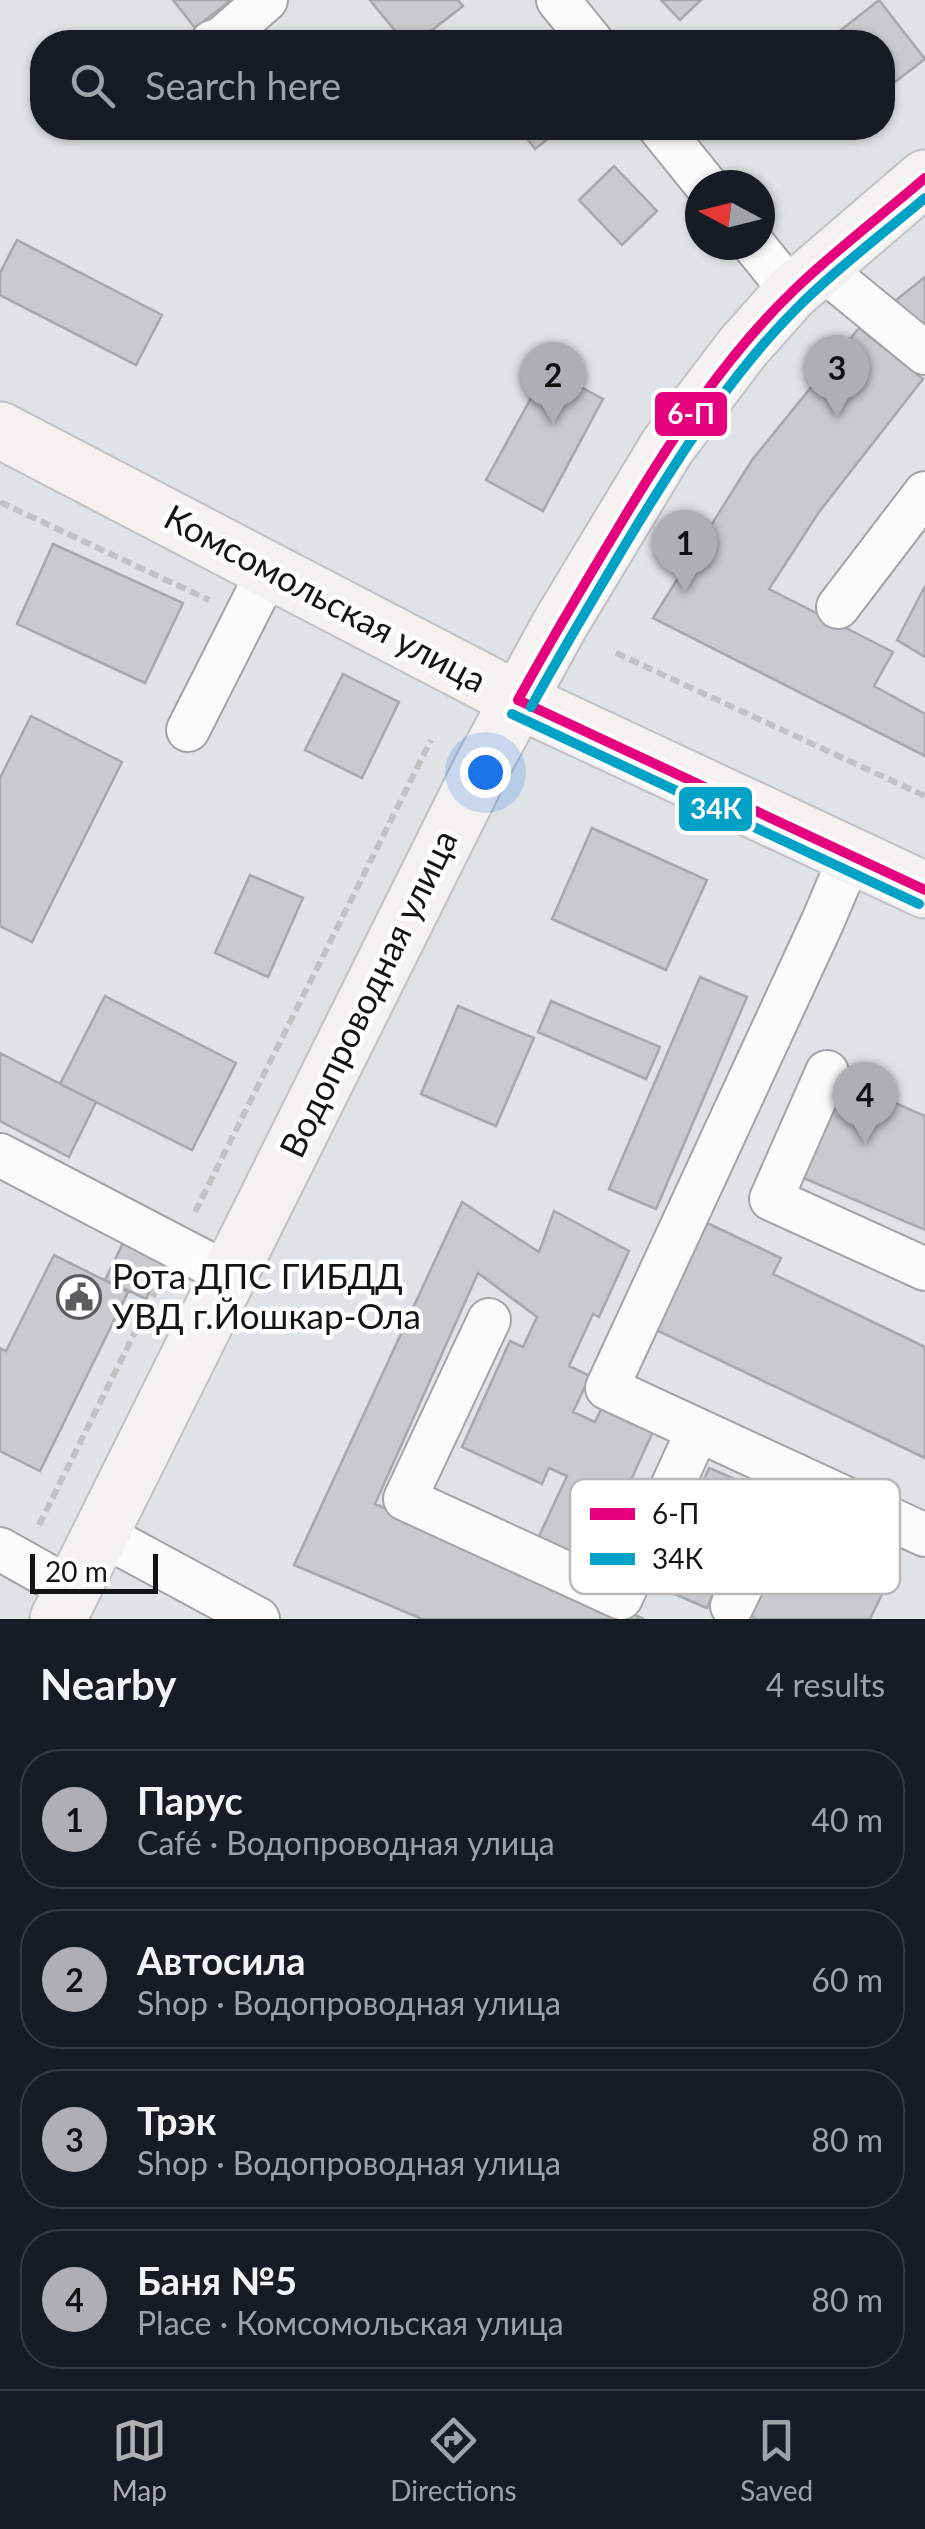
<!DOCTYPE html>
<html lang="en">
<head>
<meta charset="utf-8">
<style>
  body { margin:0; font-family:Lato,sans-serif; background:#242831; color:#f1f3f6 }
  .compass { position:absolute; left:685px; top:170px; width:90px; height:90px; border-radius:50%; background:#171b24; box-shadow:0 2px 8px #0004; rotate:277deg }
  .scale { position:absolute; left:30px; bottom:25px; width:128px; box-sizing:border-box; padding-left:10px; border:5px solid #121415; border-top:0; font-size:28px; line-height:35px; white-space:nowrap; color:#121415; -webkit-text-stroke:8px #fff; paint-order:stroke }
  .you { position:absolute; left:485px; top:772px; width:35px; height:35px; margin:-25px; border:8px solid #fff; border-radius:50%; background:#1a73e8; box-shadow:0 0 0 15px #1a73e833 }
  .badge { display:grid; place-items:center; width:65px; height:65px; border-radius:50%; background:#adafb2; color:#111; font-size:32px; font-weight:700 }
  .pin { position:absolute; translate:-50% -82px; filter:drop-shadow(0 2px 5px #0008) }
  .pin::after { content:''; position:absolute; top:52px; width:35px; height:30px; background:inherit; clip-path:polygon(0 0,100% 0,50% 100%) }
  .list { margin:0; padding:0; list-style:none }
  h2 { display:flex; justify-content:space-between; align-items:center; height:130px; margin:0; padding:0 40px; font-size:42px }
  h2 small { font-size:32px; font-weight:400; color:#9ea1a6 }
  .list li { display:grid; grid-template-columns:65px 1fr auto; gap:30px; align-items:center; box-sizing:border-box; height:140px; margin:0 20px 20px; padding:0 20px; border:2px solid #363941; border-radius:40px }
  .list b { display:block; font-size:38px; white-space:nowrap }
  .list p { margin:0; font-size:32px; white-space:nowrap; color:#9ea1a6 }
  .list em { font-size:32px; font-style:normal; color:#9ea1a6 }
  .icon { flex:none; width:55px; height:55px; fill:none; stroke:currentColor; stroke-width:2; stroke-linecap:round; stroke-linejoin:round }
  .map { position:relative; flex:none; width:925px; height:1619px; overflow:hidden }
  .search { position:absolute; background:#171b24; box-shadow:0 2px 8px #0004; left:30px; right:30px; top:30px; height:110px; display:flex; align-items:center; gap:25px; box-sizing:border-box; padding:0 35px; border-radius:40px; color:#9ea1a6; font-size:38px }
  .sheet { height:770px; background:#171b24 }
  nav { display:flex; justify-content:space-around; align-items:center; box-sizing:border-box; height:140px; border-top:2px solid #363941; background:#171b24; font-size:28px; color:#9ea1a6 }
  nav a { display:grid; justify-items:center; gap:5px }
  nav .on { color:#adafb2 }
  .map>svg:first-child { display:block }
  .building { fill:#c8cacd; stroke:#a6a9ab; stroke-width:2.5 }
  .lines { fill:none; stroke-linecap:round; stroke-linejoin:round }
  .minor-casing { stroke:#a2a4a6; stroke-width:46 }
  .major-casing { stroke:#c0c1c3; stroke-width:59 }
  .path { stroke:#c1c2c2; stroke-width:6; stroke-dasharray:10 5; stroke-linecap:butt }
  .minor { stroke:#fafbfb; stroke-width:42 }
  .major { stroke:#f4f1f1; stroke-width:55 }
  .bus-1-casing { stroke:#fff; stroke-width:18 }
  .bus-2-casing { stroke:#fff; stroke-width:18 }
  .bus-1 { stroke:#e5007d; stroke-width:10 }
  .bus-2 { stroke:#01a2c5; stroke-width:10 }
  .labels { text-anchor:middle; stroke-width:9; stroke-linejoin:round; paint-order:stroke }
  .street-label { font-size:35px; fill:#121415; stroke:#fff }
  .poi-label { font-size:35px; fill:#121415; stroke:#fff; text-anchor:start }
  .key { fill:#fff; stroke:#b8b8b9; stroke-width:2.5 }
  .key-label { font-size:28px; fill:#121415 }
  .line-badge { stroke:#fff; stroke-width:4 }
  .badge-label { font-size:28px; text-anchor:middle; font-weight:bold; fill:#fff }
</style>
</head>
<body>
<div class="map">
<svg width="925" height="1619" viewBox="0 0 925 1619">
  <rect width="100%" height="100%" fill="#e0e3e6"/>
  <path class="building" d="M173,0H231L195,28Z
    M370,0H458L463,6L417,42H404Z
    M661,0H701L680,20Z
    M879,0L925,59L882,92V42L827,41Z
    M519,128H562L535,149Z
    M614,166L657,211L622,245L579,200Z
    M17,240L162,315L136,365L0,295V273Z
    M925,277V330L896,300Z
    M859,328L923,379L819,512L769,589L893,652L874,686L925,714V756L653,618L752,460Z
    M547,369L603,399L543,511L486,480Z
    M53,544L183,603L145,683L17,624Z
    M925,586V657L897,640Z
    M343,674L399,702L362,778L305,750Z
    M31,716L122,762L32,942L0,926V778Z
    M592,828L707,880L666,970L552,919Z
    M250,875L303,898L268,977L215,953Z
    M700,977L747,997L656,1209L609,1189Z
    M105,996L236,1063L192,1150L60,1084Z
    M551,1001L660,1047L646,1079L538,1032Z
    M458,1006L534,1038L496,1126L421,1094Z
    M0,1053L96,1102L69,1157L0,1121Z
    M834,1076L925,1116V1230L792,1173Z
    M462,1202L539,1252L554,1211L629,1251L599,1317L593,1314L569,1366L590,1376L573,1412L595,1422L605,1401L656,1425L588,1574L533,1549L567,1476L549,1468L542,1484L462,1447L510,1341L523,1347L537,1317L478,1273L375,1504L644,1619H422L294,1565Z
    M705,1222L781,1258L773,1274L925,1347V1458L654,1329Z
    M123,1243L164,1262L146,1299L105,1280Z
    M54,1255L128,1292L40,1471L0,1451V1348L6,1351Z
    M709,1468L758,1489L707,1608L658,1587Z
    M798,1511L899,1559L870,1619H757L749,1616Z"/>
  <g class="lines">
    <g class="minor-casing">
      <path id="minor" d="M558,0L592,42
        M212,42L221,39L266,0
        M660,128L706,185
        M754,245L792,292
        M820,267L925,353
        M838,607L925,493
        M188,730L269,570
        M851,855L822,923L607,1388L925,1535
        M827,1072L771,1199L925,1269
        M0,1155L230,1275
        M489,1320L405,1499L621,1598L698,1430
        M101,1534L258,1619
        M0,1549L73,1590
        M732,1606L796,1475"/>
    </g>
    <g class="major-casing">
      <path id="major" d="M0,430L518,700L925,890
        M58,1619L483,765L559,626L667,447L743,347L792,292L925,178"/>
    </g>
    <path class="path" d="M0,502L209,600
      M616,653L925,796
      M195,1212L431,740
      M39,1525L158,1286"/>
    <use href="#minor" class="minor"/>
    <use href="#major" class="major"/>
    <g class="bus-1-casing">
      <path id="bus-1" d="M518,700C551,640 586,581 621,523C670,441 724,358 792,292C834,251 881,216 925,178
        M518,700L925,890"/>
    </g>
    <g class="bus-2-casing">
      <path id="bus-2" d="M531,707C563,649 597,592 631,535C681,453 734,369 803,302C841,265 885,232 925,198
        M512,714L919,904"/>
    </g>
    <use href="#bus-1" class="bus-1"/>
    <use href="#bus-2" class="bus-2"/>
  </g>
  <defs>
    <g id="civic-ring" transform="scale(2.25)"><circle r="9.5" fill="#fff" stroke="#5a5c5e" stroke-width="1.5"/><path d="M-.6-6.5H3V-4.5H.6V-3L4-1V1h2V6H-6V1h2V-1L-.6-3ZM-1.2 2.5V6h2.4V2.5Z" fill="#5a5c5e"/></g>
  </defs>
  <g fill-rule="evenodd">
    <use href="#civic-ring" x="79" y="1297"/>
  </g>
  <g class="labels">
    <g class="street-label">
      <text transform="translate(325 599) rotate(28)" y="12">Комсомольская улица</text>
      <text transform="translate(369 994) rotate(-64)" y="12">Водопроводная улица</text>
    </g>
    <g class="poi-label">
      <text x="112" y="1289">Рота ДПС ГИБДД<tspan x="112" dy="40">УВД г.Йошкар-Ола</tspan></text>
    </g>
  </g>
  <rect x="570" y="1479" width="330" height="115" rx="15" class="key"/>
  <rect x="590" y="1508" width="45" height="12" fill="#e5007d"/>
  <rect x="590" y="1553" width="45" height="12" fill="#01a2c5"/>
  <g class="key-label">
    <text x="652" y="1524">6-П</text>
    <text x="652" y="1569">34К</text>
  </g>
  <g class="line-badge">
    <rect x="653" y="390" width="76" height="48" rx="10" fill="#e5007d"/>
    <rect x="677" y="785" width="77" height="48" rx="10" fill="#01a2c5"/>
  </g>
  <g class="badge-label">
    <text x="691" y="424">6-П</text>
    <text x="716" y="819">34К</text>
  </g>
</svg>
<svg class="compass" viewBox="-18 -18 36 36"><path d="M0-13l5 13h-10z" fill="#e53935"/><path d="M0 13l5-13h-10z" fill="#9ea1a6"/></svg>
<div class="scale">20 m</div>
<div class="you"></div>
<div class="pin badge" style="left:685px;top:592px">1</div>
<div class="pin badge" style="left:553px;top:424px">2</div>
<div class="pin badge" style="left:837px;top:417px">3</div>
<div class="pin badge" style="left:865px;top:1144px">4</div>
<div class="search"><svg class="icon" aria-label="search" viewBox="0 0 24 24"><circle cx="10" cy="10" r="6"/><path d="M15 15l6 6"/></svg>Search here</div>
</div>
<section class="sheet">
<h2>Nearby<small>4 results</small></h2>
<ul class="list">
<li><span class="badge">1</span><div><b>Парус</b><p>Café · Водопроводная улица</p></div><em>40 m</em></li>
<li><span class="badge">2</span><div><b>Автосила</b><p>Shop · Водопроводная улица</p></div><em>60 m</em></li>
<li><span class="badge">3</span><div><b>Трэк</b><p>Shop · Водопроводная улица</p></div><em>80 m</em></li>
<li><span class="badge">4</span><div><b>Баня №5</b><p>Place · Комсомольская улица</p></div><em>80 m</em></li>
</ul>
</section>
<nav>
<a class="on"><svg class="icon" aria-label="map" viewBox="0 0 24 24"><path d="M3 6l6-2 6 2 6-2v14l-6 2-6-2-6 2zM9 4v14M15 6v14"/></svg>Map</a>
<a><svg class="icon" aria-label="directions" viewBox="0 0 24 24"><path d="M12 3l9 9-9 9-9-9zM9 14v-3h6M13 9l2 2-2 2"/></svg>Directions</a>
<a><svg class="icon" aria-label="saved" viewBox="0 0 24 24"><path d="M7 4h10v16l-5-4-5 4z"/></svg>Saved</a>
</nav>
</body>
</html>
